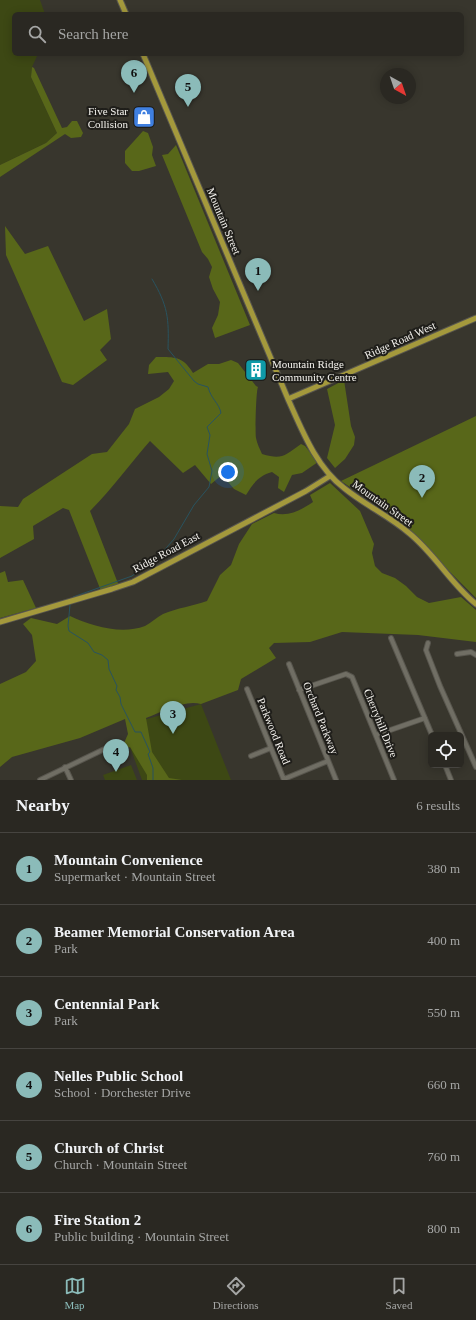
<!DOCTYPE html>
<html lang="en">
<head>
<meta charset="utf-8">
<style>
  body { margin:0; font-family:"Times New Roman",serif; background:#36342f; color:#f1f3f6 }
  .controls { position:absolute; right:12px; bottom:12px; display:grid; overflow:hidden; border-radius:6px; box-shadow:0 2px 10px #0003 }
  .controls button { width:36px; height:36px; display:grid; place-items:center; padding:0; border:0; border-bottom:1px solid #464440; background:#2a2822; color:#f1f3f6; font:20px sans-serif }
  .compass { position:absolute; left:380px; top:68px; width:36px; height:36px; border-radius:50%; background:#2a2822; box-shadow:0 2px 10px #0003; rotate:140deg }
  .you { position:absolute; left:228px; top:472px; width:14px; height:14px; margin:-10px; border:3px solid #fff; border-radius:50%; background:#1a73e8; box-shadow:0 0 0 6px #1a73e833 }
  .badge { display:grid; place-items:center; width:26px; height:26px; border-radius:50%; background:#8bbbb9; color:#111; font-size:13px; font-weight:700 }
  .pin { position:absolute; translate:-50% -33px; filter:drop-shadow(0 1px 2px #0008) }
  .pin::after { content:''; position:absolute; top:21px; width:14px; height:12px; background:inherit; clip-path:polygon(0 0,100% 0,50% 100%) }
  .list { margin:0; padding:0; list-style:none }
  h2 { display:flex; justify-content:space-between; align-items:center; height:52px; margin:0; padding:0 16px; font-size:17px }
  h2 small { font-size:13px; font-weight:400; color:#a5a6a5 }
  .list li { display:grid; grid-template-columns:26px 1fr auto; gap:12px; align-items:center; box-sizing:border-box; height:72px; padding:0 16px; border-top:1px solid #464440 }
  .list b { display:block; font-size:15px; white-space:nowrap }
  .list p { margin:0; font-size:13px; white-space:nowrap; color:#a5a6a5 }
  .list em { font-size:13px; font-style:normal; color:#a5a6a5 }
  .icon { flex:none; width:22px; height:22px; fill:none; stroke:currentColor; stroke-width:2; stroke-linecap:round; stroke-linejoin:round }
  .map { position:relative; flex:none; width:476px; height:780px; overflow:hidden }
  .search { position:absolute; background:#2a2822; box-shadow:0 2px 10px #0003; left:12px; right:12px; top:12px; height:44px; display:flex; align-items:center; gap:10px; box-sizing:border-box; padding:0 14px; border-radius:6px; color:#a5a6a5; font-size:15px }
  .sheet { height:484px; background:#2a2822 }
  nav { display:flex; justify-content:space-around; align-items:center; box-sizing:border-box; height:56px; border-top:1px solid #464440; background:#2a2822; font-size:11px; color:#a5a6a5 }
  nav a { display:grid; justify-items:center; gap:2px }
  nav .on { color:#8bbbb9 }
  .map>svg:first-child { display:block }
  .green { fill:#3d4814 }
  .forest { fill:#586719 }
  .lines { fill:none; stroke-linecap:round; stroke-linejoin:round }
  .stream { stroke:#29535f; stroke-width:1 }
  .minor-casing { stroke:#58564e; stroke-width:6 }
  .major-casing { stroke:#58564e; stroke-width:7 }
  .minor { stroke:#706e64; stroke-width:4 }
  .major { stroke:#a4993c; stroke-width:5 }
  .labels { text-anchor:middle; stroke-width:4; stroke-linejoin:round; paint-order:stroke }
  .poi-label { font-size:11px; fill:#f6f4ef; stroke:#1f1e1a; text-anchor:end }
  .street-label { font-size:11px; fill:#f6f4ef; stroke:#1f1e1a }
</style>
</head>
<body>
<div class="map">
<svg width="476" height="780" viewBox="0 0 476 780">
  <rect width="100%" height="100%" fill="#38362d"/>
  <path class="green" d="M0,0H40L45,14H14V54H38L32,67L31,77L57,133L46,143L0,165Z
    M201,704L231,780H142L130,747L136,722Z
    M131,765L137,780H105L103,775Z"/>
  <path class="forest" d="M32,67L34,68L62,128L67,127L72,121H77L83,133L81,137L71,138L65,134L0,177V165L46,143L57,133L31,77Z
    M143,131L148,133L153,147L152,155L156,166L139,171H132L125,163V151Z
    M176,145L250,325L215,338L212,328L218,315L220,302L213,289L209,277L212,267L208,259L202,252L162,155L168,154Z
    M5,226L25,254L48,246L84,321L107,309L111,339L100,350L107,360L73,385L62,382L6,255Z
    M156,357C174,357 183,356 193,373L208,364H219L231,360L238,363L256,386L258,387C256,391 255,433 256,438C257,444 260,449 262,454C282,460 284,456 301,444L305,446L318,462L302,473L292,475L284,492L278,488L279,477L272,472C258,476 253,484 246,495L234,489L222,475L211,484L195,465L183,473L150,441C130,464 112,489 90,511L119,586L101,591L69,510L63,508L33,526L34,539L0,558V506L18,507L23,499L92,454L107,452L129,424L135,409L159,397L169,389L174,381L168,372L148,374L149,365Z
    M344,380L351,426L355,437L354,445L345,459L335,468L327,458L335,425L327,389Z
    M476,416V598L434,556L418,537L384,510L341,481Z
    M330,483L360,511L374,544L372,553L375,566L382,573L395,578L406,586L417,597L429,603L461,597L476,610V642L418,635L342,632L310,642L274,643L269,648L276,658L241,679L238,690L201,704C185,699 162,712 146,718L152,752L169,778L182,780H147V775L130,747L121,750L128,734L125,719L80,738L12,757L0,767V684L26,672L36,661L32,635L23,624L31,618L57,624L70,616C92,626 121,635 145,626C151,623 157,617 163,614C177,608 193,606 207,601L220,575L231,565L239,544L252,524L274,513C289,517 301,510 313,502L310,495Z
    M5,571L8,582L23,580L36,608L0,618V573Z"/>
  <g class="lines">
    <path class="stream" d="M73,597L132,576L160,555L174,539L194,505L209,487L212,471L207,454L210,435L207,427L221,413C219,403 211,399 208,387L198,384L194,381L168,349C169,318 168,306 152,279
      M70,605L68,626L69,631L88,643L94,652L102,655L108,660L109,669L117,686L116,690L120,697L121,704L135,732H141L150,752L148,754L153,768V780"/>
    <g class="minor-casing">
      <path id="minor" d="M391,638L432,735
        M428,643L426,650L440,686L476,767
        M457,654L471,652L476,655
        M289,664L336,780
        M247,689L284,780
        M299,690L346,674L352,677L394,780
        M376,735L425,718
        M251,756L271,748
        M445,765L451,780
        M65,767L71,780
        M284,779L328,761
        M40,780L117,743"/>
    </g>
    <g class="major-casing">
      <path id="major" d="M120,0L126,14
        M143,54L288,399C302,430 316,467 344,488C365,505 389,516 409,533C435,554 451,584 476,604
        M288,399L476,318
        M0,622L112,589L133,582L306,491L330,476"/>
    </g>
    <use href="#minor" class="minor"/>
    <use href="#major" class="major"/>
  </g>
  <defs>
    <g id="shop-square" transform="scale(1.15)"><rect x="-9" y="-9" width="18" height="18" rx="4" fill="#3f7fe0" stroke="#1f1e1a"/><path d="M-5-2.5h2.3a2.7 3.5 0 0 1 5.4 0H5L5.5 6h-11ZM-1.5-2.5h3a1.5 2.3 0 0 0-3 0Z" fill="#fff"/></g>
    <g id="building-square" transform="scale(1.15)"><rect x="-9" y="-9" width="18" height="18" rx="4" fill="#0f9aa8" stroke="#1f1e1a"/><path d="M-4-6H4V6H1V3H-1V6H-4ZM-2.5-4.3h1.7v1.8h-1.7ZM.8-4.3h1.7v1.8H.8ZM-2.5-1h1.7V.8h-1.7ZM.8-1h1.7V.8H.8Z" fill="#fff"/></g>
  </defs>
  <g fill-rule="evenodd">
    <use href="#shop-square" x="144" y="117"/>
    <use href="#building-square" x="256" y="370"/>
  </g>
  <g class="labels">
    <g class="poi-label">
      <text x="128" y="115">Five Star<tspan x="128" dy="13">Collision</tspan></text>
      <text x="272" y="368" text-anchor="start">Mountain Ridge<tspan x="272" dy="13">Community Centre</tspan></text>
    </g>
    <g class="street-label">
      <text transform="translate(224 221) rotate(67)" y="4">Mountain Street</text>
      <text transform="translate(400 340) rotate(-24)" y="4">Ridge Road West</text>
      <text transform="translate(383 503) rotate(35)" y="4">Mountain Street</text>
      <text transform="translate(166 552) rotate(-28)" y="4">Ridge Road East</text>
      <text transform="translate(321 718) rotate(68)" y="4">Orchard Parkway</text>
      <text transform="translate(381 723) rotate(68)" y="4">Cherryhill Drive</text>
      <text transform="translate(274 731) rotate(68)" y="4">Parkwood Road</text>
    </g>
  </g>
</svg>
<div class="controls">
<button><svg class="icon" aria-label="locate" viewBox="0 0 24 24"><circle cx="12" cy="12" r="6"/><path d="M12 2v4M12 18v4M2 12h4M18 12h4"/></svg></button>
</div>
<svg class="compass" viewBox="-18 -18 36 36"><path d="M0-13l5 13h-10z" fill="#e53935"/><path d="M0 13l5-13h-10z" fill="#a5a6a5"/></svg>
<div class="you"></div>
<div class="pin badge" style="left:258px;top:291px">1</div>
<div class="pin badge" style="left:422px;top:498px">2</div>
<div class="pin badge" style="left:173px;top:734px">3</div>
<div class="pin badge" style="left:116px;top:772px">4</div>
<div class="pin badge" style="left:188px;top:107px">5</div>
<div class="pin badge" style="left:134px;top:93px">6</div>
<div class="search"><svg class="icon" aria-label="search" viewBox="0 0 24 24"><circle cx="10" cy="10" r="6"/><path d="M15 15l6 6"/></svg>Search here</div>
</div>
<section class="sheet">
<h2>Nearby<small>6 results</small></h2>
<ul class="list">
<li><span class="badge">1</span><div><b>Mountain Convenience</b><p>Supermarket · Mountain Street</p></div><em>380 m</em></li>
<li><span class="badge">2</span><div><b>Beamer Memorial Conservation Area</b><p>Park</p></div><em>400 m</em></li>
<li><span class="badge">3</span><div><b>Centennial Park</b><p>Park</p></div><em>550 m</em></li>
<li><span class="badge">4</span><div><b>Nelles Public School</b><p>School · Dorchester Drive</p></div><em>660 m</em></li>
<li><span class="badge">5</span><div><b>Church of Christ</b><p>Church · Mountain Street</p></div><em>760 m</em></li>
<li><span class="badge">6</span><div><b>Fire Station 2</b><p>Public building · Mountain Street</p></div><em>800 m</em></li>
</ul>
</section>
<nav>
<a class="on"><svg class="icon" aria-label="map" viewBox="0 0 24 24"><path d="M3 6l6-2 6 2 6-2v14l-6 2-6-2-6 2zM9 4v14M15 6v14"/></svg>Map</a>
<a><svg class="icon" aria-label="directions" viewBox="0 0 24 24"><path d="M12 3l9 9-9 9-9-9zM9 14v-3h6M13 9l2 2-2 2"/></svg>Directions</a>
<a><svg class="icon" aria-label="saved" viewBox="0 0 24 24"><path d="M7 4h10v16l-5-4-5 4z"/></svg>Saved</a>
</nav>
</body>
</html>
